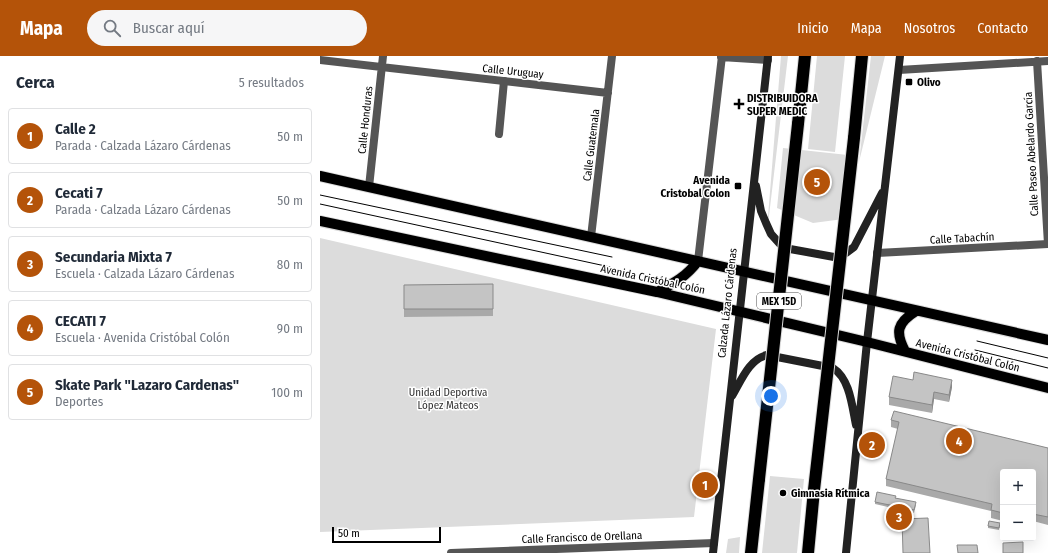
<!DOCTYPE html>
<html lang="es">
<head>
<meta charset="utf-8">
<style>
  body { margin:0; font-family:"Fira Sans Condensed",sans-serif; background:#f6f6f7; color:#1f2937 }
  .controls { position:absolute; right:12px; bottom:12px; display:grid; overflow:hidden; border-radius:4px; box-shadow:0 4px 16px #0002 }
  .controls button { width:36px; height:36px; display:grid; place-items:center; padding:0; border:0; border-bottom:1px solid #e0e1e3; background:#fff; color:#1f2937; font:20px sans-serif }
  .scale { position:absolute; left:12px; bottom:10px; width:109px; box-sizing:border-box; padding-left:4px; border:2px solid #000; border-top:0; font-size:11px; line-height:14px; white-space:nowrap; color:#000; -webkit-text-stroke:3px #fff; paint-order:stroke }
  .you { position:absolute; left:451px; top:340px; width:14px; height:14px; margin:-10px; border:3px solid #fff; border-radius:50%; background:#1a73e8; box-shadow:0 0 0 6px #1a73e833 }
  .badge { display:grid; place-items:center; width:26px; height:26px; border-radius:50%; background:#b45309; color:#fff; font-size:13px; font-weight:700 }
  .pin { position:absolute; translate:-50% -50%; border:2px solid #fff; box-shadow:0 1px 4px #0006 }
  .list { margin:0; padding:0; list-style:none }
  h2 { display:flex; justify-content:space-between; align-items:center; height:52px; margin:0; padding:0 16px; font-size:17px }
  h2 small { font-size:13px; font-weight:400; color:#747a83 }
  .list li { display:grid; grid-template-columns:26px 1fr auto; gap:12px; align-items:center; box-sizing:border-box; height:56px; margin:0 8px 8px; padding:0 8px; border:1px solid #e0e1e3; border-radius:4px }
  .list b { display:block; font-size:15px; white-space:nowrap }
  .list p { margin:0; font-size:13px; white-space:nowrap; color:#747a83 }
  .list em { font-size:13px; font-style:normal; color:#747a83 }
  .icon { flex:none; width:22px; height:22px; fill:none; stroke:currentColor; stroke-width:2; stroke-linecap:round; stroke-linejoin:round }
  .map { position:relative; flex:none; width:728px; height:497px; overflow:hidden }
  header { display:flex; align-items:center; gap:24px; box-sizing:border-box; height:56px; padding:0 20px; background:#b45309; color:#fff }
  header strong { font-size:19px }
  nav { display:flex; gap:22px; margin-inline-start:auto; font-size:14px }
  .search { width:280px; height:36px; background:#f6f6f7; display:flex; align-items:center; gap:10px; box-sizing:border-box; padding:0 14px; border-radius:22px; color:#747a83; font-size:15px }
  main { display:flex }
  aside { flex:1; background:#fff }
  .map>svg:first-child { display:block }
  .green { fill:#dcdcdc }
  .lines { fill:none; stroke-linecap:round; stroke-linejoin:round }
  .primary-casing { stroke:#dbdbdb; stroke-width:12 }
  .highway-casing { stroke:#dbdbdb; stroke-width:14 }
  .lane { stroke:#555; stroke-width:8 }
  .street { stroke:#555; stroke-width:8 }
  .secondary { stroke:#222; stroke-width:8 }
  .primary { stroke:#000; stroke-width:10 }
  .highway { stroke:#000; stroke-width:12 }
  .tram { stroke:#000; stroke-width:1 }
  .highway-bridge-casing { stroke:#dbdbdb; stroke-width:14; stroke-linecap:butt }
  .highway-bridge { stroke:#000; stroke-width:12 }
  .wall { fill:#a9a9a9 }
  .shaded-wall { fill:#898989 }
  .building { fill:#c4c4c4; stroke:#898989 }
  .poi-dot { fill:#000; stroke:#fff; stroke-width:1.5 }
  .labels { text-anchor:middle; stroke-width:3; stroke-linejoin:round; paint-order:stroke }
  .shield { fill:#fff; stroke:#4c4c4c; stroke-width:1 }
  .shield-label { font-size:10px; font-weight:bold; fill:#000 }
  .street-label { font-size:11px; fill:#000; stroke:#fff }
  .poi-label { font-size:11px; font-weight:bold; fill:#000; stroke:#fff; text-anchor:start }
  .park-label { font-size:11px; fill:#333; stroke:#fff }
</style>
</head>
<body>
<header>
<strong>Mapa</strong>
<div class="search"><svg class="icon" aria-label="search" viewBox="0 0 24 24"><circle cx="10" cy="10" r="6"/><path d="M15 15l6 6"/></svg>Buscar aquí</div>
<nav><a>Inicio</a><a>Mapa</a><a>Nosotros</a><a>Contacto</a></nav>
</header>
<main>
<aside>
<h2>Cerca<small>5 resultados</small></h2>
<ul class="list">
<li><span class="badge">1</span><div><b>Calle 2</b><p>Parada · Calzada Lázaro Cárdenas</p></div><em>50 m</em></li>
<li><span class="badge">2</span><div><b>Cecati 7</b><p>Parada · Calzada Lázaro Cárdenas</p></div><em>50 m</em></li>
<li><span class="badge">3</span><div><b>Secundaria Mixta 7</b><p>Escuela · Calzada Lázaro Cárdenas</p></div><em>80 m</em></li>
<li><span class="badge">4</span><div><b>CECATI 7</b><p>Escuela · Avenida Cristóbal Colón</p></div><em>90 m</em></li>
<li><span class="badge">5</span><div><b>Skate Park &quot;Lazaro Cardenas&quot;</b><p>Deportes</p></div><em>100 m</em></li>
</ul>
</aside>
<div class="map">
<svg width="728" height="497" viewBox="0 0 728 497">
  <rect width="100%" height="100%" fill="#fff"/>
  <path class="green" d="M461,0H468L446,185Z
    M497,0H525L515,96L488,93Z
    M551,0H565L539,106Z
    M463,92L537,100L531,162L493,167L457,152Z
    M0,182L396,273L374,461L0,476Z
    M450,420L484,423L477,497H442Z
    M420,481L419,497H406L408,483Z"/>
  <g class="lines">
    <g class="primary-casing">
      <path id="primary" d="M0,120L728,284
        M0,165L337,236L547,286L728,332
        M337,236C354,227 366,221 378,205
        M585,295C575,276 577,267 596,255"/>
    </g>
    <g class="highway-casing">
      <path id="highway" d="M478,68L485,0
        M534,82L542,0
        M431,497L439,423
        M488,497L494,434"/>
    </g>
    <path class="lane" d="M401,1L448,4
      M179,78L184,25
      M378,205L402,0"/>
    <path class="street" d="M0,4L288,37
      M717,5L728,188
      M579,14L728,5
      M49,131L63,0
      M271,181L292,0
      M557,197L728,188
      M131,497L394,487"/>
    <path class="secondary" d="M436,130L441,155L446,167L451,178L460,188L470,193L514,201L526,197L534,191L562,137
      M412,340C421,325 429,303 447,299L513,312C530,323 532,350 536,369
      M393,497L448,0
      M526,497L547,286L580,0"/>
    <use href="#primary" class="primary"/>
    <use href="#highway" class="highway"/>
    <path class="tram" d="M0,139L292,201
      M0,148L290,211
      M657,285L728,302
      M655,294L728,312"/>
    <g class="highway-bridge-casing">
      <path id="highway-bridge" d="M439,423L478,68
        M494,434L534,82"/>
    </g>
    <use href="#highway-bridge" class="highway-bridge"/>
  </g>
  <path class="wall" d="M173,228V260L84,261V229Z
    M593,324L632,331L629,346L614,343L612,357L569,349V341Z
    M571,364L728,392V469L713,465V416H683V465L671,462V455L566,430V423L578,373L571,371Z
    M576,442L596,449L594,457L555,448V446Z
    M680,469L679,474L668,472V470Z"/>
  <path class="shaded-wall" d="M632,324V331L629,346V339Z
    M614,336V343L612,357V349Z"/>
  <path class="building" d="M173,228V253H84V229Z
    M594,316L632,324L629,339L614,336L612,349L569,341L573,320L593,324Z
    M574,355L728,392V461L713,458V416H683V457L671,454L672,448L566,423L579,366L571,364Z
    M557,436L576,440L575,442L596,446L594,454L555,446Z
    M608,462L610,497H583L582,463Z
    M669,465L680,467L679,472L668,470Z
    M703,486V497H683V487Z
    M637,489H657L658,497H638Z"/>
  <g class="poi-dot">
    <rect x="585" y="22" width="8" height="8" rx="2"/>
    <path d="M417 42h4v4h4v4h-4v4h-4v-4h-4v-4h4z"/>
    <rect x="414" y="126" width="8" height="8" rx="2"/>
    <circle cx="463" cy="437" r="4"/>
  </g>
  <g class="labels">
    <rect class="shield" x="437" y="237" width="44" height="16" rx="3"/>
    <g class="shield-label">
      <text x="459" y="249">MEX 15D</text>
    </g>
    <g class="street-label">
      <text transform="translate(193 15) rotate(6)" y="4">Calle Uruguay</text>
      <text transform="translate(45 64) rotate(-84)" y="4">Calle Honduras</text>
      <text transform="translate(271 89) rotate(-83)" y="4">Calle Guatemala</text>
      <text transform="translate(711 98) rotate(-93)" y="4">Calle Paseo Abelardo García</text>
      <text transform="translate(642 182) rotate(-3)" y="4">Calle Tabachín</text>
      <text transform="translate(333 223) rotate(12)" y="4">Avenida Cristóbal Colón</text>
      <text transform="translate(407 247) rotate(-84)" y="4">Calzada Lázaro Cárdenas</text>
      <text transform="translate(648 299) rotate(14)" y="4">Avenida Cristóbal Colón</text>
      <text transform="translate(262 481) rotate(-2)" y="4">Calle Francisco de Orellana</text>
    </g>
    <g class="poi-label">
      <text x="597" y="30">Olivo</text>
      <text x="427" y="46">DISTRIBUIDORA<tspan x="427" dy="13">SUPER MEDIC</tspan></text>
      <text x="410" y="128" text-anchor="end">Avenida<tspan x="410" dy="13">Cristobal Colon</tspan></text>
      <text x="471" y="441">Gimnasia Rítmica</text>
    </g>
    <g class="park-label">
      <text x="128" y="340">Unidad Deportiva<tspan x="128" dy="13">López Mateos</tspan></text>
    </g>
  </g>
</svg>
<div class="controls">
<button>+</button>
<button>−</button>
</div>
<div class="scale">50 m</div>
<div class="you"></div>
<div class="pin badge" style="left:385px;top:429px">1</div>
<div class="pin badge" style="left:552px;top:389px">2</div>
<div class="pin badge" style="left:579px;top:461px">3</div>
<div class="pin badge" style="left:639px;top:385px">4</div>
<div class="pin badge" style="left:497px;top:126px">5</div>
</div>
</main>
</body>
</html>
